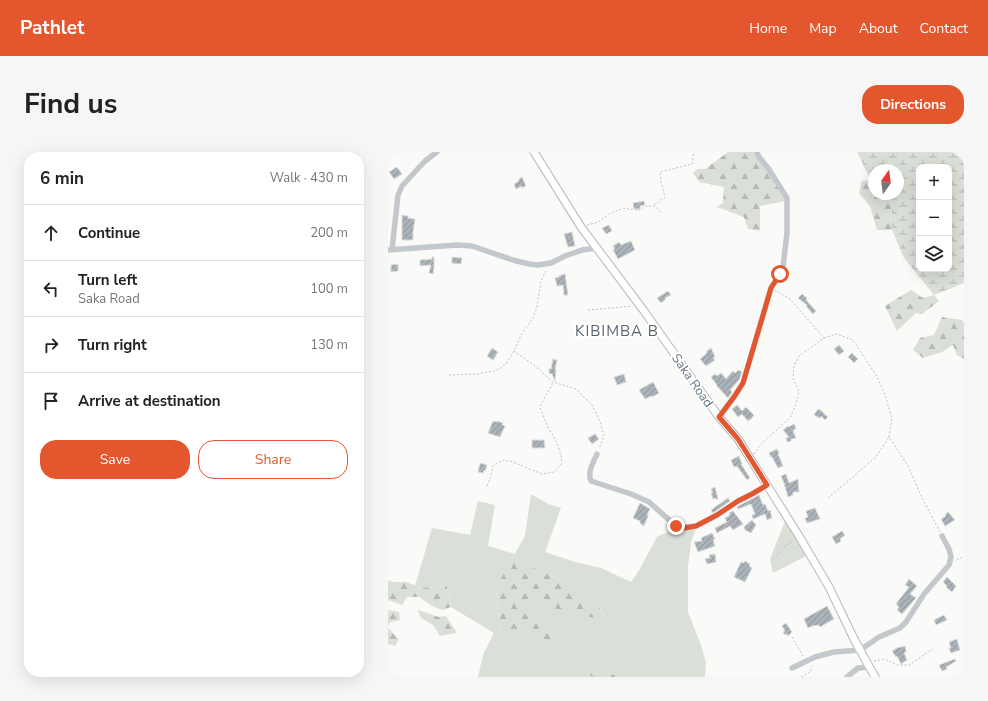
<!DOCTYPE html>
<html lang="en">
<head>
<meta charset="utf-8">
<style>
  body { margin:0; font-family:"Nunito Sans",sans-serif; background:#f6f6f6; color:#222 }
  .controls { position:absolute; right:12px; top:12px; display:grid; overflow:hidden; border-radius:8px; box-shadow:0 4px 16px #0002 }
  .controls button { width:36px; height:36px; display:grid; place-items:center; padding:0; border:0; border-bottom:1px solid #e0e0e0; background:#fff; color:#222; font:20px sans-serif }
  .compass { position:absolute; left:480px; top:12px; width:36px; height:36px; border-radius:50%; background:#fff; box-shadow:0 4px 16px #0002; rotate:14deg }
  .stop { position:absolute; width:12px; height:12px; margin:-9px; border:3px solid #e4572e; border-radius:50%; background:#fff }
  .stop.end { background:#e4572e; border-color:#fff; box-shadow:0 1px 4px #0008 }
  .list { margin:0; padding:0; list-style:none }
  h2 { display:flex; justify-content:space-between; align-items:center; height:52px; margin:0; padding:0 16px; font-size:17px }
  h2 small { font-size:13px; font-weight:400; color:#767676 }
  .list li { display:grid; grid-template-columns:26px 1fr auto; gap:12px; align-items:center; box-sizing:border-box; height:56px; padding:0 16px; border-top:1px solid #e0e0e0 }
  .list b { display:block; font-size:15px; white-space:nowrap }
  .list p { margin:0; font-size:13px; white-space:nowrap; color:#767676 }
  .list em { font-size:13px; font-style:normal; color:#767676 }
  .actions { display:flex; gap:8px; padding:12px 16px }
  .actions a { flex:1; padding:9px 0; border:1px solid #e4572e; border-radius:16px; text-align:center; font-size:14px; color:#e4572e }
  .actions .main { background:#e4572e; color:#fff }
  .icon { flex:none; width:22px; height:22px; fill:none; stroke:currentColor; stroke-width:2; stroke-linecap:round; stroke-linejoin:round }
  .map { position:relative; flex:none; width:576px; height:525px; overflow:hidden; border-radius:16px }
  header { display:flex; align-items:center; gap:24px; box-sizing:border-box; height:56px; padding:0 20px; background:#e4572e; color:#fff }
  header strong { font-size:19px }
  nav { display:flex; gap:22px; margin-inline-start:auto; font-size:14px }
  .intro { display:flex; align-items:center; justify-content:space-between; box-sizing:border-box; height:96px; padding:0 24px }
  h1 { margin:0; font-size:28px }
  .button { padding:10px 18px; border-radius:16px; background:#e4572e; color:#fff; font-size:14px; font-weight:700 }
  main { display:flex; gap:24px; padding:0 24px }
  aside { flex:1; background:#fff; border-radius:16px; box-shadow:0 4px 16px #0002 }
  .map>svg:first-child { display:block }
  .grass { fill:#dadfd7; fill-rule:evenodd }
  .forest { fill:url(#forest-firs) }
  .wetland { fill:url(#wetland-marsh); fill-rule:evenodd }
  .building { fill:url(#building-hatch); stroke:#dcdcda }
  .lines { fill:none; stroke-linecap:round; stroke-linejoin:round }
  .major-casing { stroke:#b5babe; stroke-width:9 }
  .path { stroke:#bbbfc2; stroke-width:1; stroke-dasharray:2 2; stroke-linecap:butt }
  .minor { stroke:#c3c8cc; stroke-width:5.5 }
  .major { stroke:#fff; stroke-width:7 }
  .route { stroke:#e4572e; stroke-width:5 }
  .labels { text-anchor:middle; stroke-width:4; stroke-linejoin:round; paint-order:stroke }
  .street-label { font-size:13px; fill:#657683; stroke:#fff }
  .quarter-label { font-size:15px; letter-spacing:1px; fill:#57646e; stroke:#fff }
</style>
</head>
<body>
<header>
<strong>Pathlet</strong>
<nav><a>Home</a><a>Map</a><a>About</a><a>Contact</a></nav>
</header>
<div class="intro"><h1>Find us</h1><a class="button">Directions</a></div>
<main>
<aside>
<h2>6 min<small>Walk · 430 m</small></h2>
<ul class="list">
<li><svg class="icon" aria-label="ahead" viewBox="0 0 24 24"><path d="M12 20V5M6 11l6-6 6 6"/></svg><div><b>Continue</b></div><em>200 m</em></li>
<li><svg class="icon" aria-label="left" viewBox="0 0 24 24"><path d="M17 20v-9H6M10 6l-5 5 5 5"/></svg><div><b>Turn left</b><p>Saka Road</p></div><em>100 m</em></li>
<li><svg class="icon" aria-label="right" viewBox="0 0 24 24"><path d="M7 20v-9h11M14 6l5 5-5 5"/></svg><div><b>Turn right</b></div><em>130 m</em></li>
<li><svg class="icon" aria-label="arrive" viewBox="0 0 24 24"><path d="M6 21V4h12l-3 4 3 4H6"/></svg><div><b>Arrive at destination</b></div></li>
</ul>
<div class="actions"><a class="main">Save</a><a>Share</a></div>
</aside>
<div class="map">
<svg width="576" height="525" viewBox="0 0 576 525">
  <defs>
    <pattern id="forest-firs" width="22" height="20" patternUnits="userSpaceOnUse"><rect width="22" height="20" fill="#dadfd7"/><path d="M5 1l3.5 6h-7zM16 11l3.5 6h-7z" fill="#b4b9b4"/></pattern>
    <pattern id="wetland-marsh" width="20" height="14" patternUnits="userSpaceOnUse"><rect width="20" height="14" fill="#dadfd7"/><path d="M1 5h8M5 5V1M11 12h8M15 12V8" fill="none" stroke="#b4b9b4"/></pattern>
    <pattern id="building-hatch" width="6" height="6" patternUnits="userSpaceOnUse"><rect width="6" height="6" fill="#aab3b9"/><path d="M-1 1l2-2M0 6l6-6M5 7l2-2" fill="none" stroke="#8e969c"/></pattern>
  </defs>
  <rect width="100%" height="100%" fill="#fafaf8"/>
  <path class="grass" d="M143,342L160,352L173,356L157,400L187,410L213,416L243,430L250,420L269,385L287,376H308L303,391L300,414V460L313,493L318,511L317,525H234L213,518L198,520L205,525H90L95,503L106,481L63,455L59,434L34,436L27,434L44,376L82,383L90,349L107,353L100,394L127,402L137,384ZM157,420L188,438L210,453L219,468L143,451L132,457L164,494L134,477L112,480L108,435Z
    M397,369L418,404L385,421L382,407Z"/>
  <path class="forest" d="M340,0H368L379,17L398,49L372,54V79L360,77L356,65L329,55L335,51L336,35L311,30L305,21L310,17H317Z
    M486,27V42H497L503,48L504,78H489L482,54L471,41L474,29Z
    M523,138L535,146L546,143L551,149L534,162L528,161L509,179L497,154Z
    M554,165L574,168L576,171V207L569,203L565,193L554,200L535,206L525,198L532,186L546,183Z
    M123,409L157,420L188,438L210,453L219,469L143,451L133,457L171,479L164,494L134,477L112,481L108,435Z
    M0,428L6,430H18L34,436L59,434L63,455L54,458L44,454L31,445H19L14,453L1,448L0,451Z
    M0,458L11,460L12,468L2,470L0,475Z
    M30,458L51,465L58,464L69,481L52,484L46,474L32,465Z
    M0,476L11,487L7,494L0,492Z
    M213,518L234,525H205L198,520Z"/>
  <path class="wetland" d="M469,0H576V131L546,143L516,106L504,78L503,48L497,42H510V18H486V27H482ZM531,15H561V117H531Z"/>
  <path class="building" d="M9,15L14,22L6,27L1,20Z
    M134,25L138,34L134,36V34L128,37L126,32L131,29V27Z
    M256,49L257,53L252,54V57H246L245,51Z
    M14,63L20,64V66L27,67L25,80V88H14Z
    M221,73L224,79L218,82L214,76Z
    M184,80L187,94L180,95L176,82Z
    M243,89L247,98L230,107L225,98L227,97L225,94L231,90L233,93Z
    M44,105H46V115L45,122L41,121L43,113L32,114V108L44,107Z
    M64,105L74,106L73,112L64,111Z
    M10,112V119L3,120V113Z
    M177,122L180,143H176L175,133L169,134L167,126L171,125V124H173V123Z
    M280,139L283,143L277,146L278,147L273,151L269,146Z
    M414,142L419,146L418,148L428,159L425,162L418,154L419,153L410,146Z
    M451,193L456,199L451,203L446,197Z
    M104,196L110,200L105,208L99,204Z
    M323,196L327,205L325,206L327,208L318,214L312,207L319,201L318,200Z
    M464,201L470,207L466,211L460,205Z
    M165,207L169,208L167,218H168L167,229L164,222L161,221V217H163Z
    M351,218L354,220L351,228L342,238L344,240L340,246L328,233H329L323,225L327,222L329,224L333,221L338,227L345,219L347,221Z
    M236,222L238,230L229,233L226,225Z
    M265,230L271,241L264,245L263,244L257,247L251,238Z
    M349,253L354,259L358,255L366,263L364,266L360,269L354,262L350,265L344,257Z
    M430,257L435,260V261L440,265L437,268L433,264L432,266L426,263Z
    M105,269L109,270V269L115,271L114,273L117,274L112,285L100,281Z
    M406,272L408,276L405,279L408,286L403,287V289L399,290L398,286L401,285L395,278L400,274L401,275Z
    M207,282L211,287L204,292L200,286Z
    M144,288H156L157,296H144Z
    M389,297L391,301L390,302L395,314L390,316L384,305H383L381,301Z
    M351,304L354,312H353L362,326L359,328L349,314L346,315L343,308Z
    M92,311L99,313L97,319L96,318L95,321L90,320Z
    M398,322L401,331L410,327L411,340H405V343L400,345L396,331L393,324Z
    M327,335L330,347L329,348L328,346L325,347L323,341H325L323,337Z
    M371,343L375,353L377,352L380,359L382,358L384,366L379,368L377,362L365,367L364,363L367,362L363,352L350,357L349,355L352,353Z
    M340,346L342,349L325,361L323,358Z
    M252,351L262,357L259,363L260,364L256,374L252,371V369L245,366Z
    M427,356L432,367L419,371L417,366L420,365L418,359Z
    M345,359L355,372L345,378L342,374L329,381L327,376L339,370L337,366L342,363L341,361Z
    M560,360L567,368L557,374L553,367L558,364L557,363Z
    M364,368L368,373L363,381L357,378L356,375Z
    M454,379L457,383L452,387L453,389L448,392L444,385Z
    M324,381L327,387L325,388L327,394L310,400L306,390L314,389L313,386Z
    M327,402L328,410L319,412L317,407L322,406L321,403Z
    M357,409L362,412L361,414L364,416L357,430L346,425L353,410L356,411Z
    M559,425L568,434L564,440L558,435L559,434L555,430Z
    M521,427L529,434L522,442L528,446L514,462L509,458L511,455L508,452L521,435L517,433Z
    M439,454L446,467L432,475L431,473L424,474L420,476L416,467Z
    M556,463L559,468L548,473L546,468Z
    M398,471L404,480L400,484L399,482L397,483L395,480L397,479L394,474Z
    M569,487L572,498L563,501L561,496H563L561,490Z
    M517,494L518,500L516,501L519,508L513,512L509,504L508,505L504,499L509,496Z
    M567,507L568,509L558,515L559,517L554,519L551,513Z"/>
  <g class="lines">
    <g class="major-casing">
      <path id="major" d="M146,0L193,75L256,159L331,265L350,287L411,384L441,435L467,489L487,525"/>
    </g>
    <path class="path" d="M266,53L277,45L273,29L272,20L304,12L306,0
      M199,73L210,70L223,61L236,56L247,58H253L258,54H266L269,56L274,62
      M387,138L402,147L436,186
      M200,158L244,154
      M126,199L147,214L165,230L188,237L204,253L212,269L216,284L211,297
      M61,223L89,222L106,219L113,216L119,210L126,199L134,181L145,166L149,155L153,129L159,117
      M366,302L373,292L402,266L408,252L411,239L405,227L406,214L411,204L436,186L449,182L465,188L488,223L496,240L504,266L501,285L520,314L534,346L552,380
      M99,334L103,324L105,314L115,308L125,310L154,322L166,320L174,311C172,294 168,289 160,275C157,269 155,262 152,256C155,247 161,239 165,230
      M440,346L488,305L501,285
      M385,407L395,396L405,388
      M569,408L576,404
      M404,485L415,504
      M486,509L496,507L510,513H521L545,497
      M413,525L419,522L423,519V514"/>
    <path class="minor" d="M0,98L69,93L84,94L125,108L141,112L150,113L163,111L177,104L194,98L208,96
      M4,98L10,43L14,34L37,9L49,0
      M331,265L346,245L355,231L383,136L392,122L395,115L399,81V46L380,16L371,5L369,0
      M209,302C206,309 199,320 203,329L243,342L261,350L288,374L297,375L308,374L329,363L350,349L364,342L379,333
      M404,516L427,505L446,500L472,498L491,485L512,476L518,470L536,442L561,413L563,405L561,397L554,384
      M459,525L470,516L481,515"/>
    <use href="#major" class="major"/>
  </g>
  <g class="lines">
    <path class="route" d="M288,374L297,376L308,374L329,363L350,349L364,342L379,333L350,287L331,265L346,245L355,231L383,136L392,122"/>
  </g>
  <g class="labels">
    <g class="street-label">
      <text transform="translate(305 228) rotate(55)" y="5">Saka Road</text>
    </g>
    <g class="quarter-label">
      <text x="229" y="184">KIBIMBA B</text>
    </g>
  </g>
</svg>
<div class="controls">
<button>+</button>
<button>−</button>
<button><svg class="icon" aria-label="layers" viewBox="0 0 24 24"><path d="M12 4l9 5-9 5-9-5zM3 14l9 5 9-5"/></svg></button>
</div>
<svg class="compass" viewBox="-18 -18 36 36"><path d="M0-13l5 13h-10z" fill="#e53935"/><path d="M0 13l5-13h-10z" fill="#767676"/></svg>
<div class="stop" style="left:392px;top:122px"></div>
<div class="stop end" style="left:288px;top:374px"></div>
</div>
</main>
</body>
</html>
